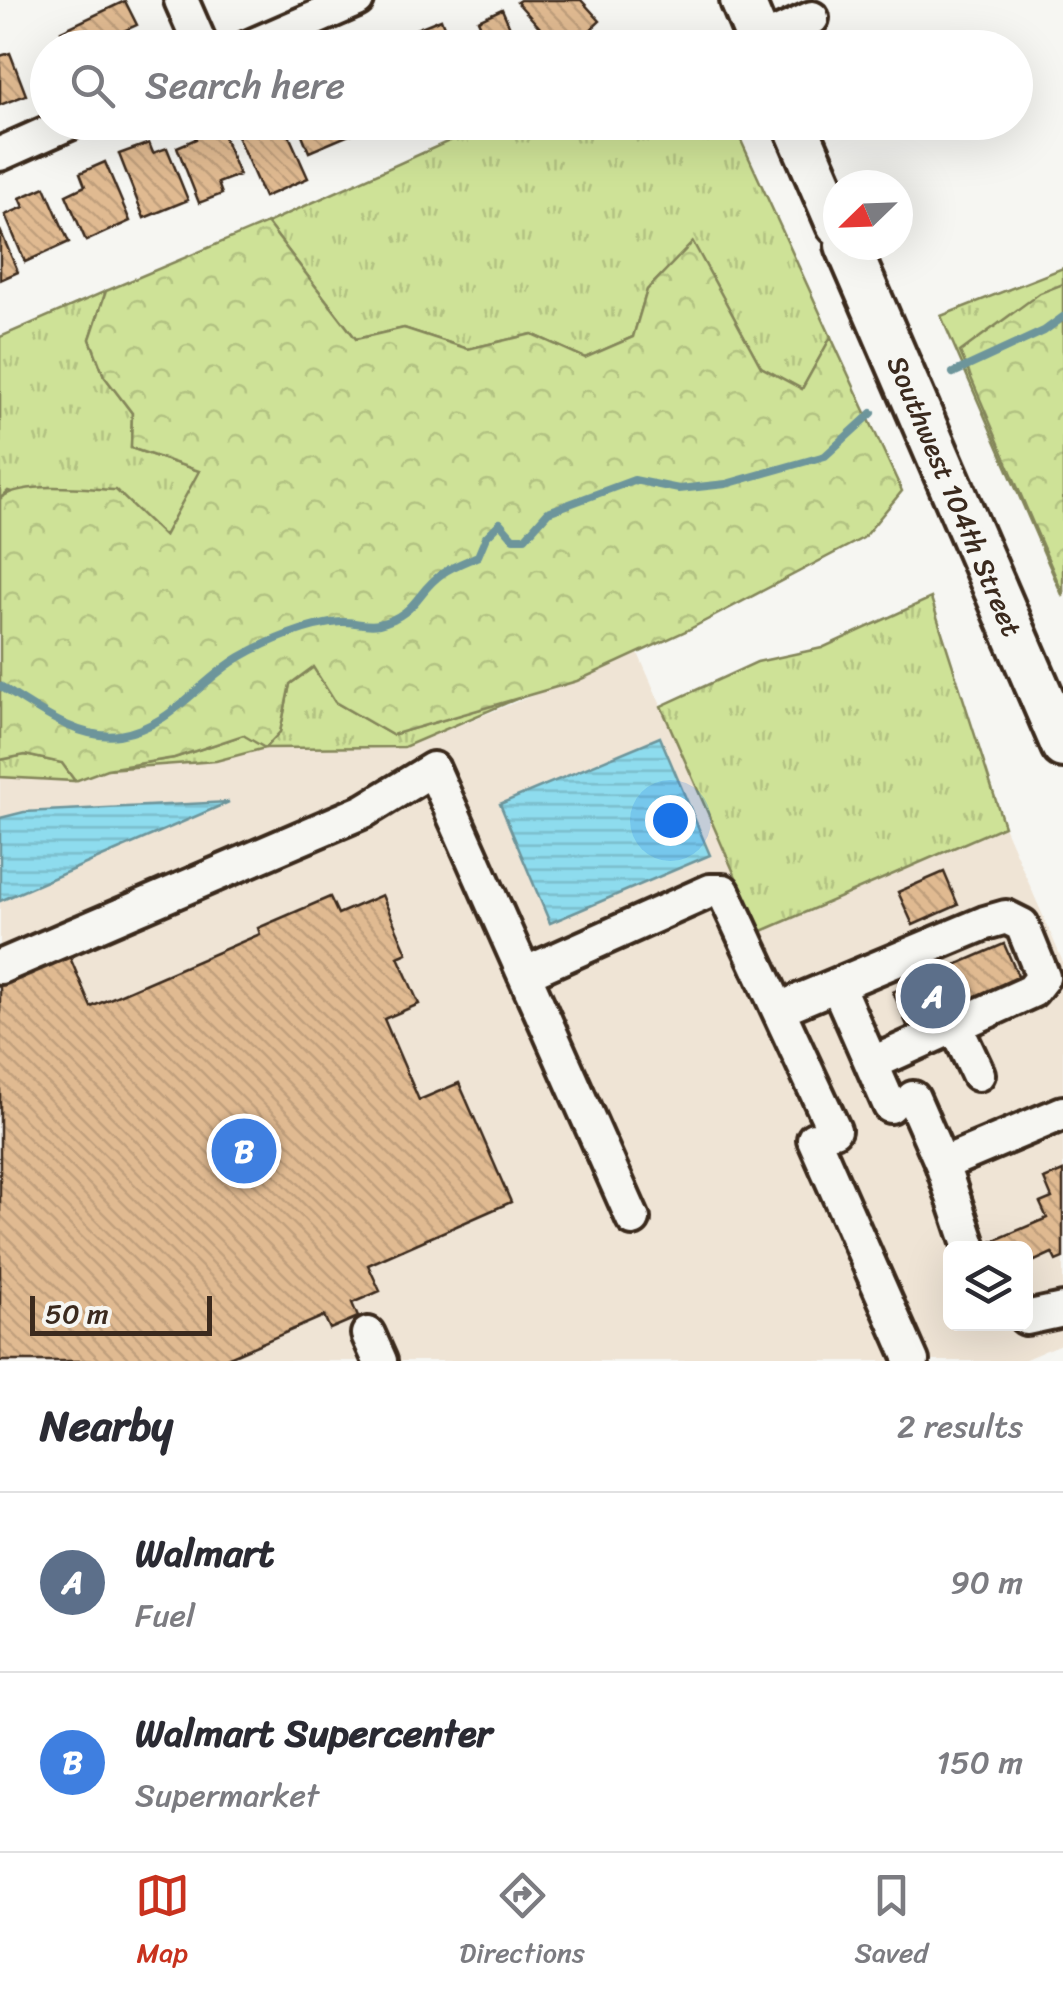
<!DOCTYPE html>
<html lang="en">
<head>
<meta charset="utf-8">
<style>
  body { margin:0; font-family:Sriracha,sans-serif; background:#f7f7f7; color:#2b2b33 }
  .controls { position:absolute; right:30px; bottom:30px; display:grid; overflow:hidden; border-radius:15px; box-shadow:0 10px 40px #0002 }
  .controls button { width:90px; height:90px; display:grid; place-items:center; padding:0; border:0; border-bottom:2px solid #e1e1e2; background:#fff; color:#2b2b33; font:50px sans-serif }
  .compass { position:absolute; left:823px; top:170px; width:90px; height:90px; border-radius:50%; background:#fff; box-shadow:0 10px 40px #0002; rotate:247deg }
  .scale { position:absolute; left:30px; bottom:25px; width:182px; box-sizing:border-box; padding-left:10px; border:5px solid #3b2a1e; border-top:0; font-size:28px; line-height:35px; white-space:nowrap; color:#3b2a1e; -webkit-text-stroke:8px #f6f6f2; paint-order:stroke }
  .you { position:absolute; left:670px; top:820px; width:35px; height:35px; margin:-25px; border:8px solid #fff; border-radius:50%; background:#1a73e8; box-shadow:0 0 0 15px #1a73e833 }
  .badge { display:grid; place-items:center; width:65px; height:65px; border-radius:50%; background:#c8321e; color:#fff; font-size:32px; font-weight:700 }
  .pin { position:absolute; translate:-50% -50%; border:5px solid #fff; box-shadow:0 2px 10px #0006 }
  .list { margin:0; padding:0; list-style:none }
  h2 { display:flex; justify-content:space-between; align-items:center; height:130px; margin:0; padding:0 40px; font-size:42px }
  h2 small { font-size:32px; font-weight:400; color:#7c7c81 }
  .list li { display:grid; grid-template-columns:65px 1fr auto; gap:30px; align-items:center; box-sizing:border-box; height:180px; padding:0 40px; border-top:2px solid #e1e1e2 }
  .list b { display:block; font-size:38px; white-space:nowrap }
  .list p { margin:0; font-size:32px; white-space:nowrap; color:#7c7c81 }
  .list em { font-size:32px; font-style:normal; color:#7c7c81 }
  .icon { flex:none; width:55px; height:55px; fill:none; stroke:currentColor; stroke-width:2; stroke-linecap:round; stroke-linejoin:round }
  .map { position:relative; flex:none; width:1063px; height:1361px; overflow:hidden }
  .search { position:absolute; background:#fff; box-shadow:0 10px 40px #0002; left:30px; right:30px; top:30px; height:110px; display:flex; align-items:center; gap:25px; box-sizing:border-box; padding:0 35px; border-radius:55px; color:#7c7c81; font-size:38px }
  .sheet { height:490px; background:#fff }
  nav { display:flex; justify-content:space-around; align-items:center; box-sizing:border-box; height:140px; border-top:2px solid #e1e1e2; background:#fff; font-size:28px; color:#7c7c81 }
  nav a { display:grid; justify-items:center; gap:5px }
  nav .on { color:#c8321e }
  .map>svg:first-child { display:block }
  .built { fill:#efe4d5; fill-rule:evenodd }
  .grass { fill:url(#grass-tufts); stroke:#84865a; stroke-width:2.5 }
  .forest { fill:url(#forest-crowns); stroke:#84865a; stroke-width:2.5 }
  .water { fill:url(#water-rules); stroke:#6d959b; stroke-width:2.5 }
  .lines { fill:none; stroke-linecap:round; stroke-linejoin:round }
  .stream { stroke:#6d959b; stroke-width:8 }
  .building { fill:url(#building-back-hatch); stroke:#3b2a1e; stroke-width:2.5 }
  .minor-casing { stroke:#3b2a1e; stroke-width:40 }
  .major-casing { stroke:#3b2a1e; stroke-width:50 }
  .minor { stroke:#f6f6f2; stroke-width:32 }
  .major { stroke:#f6f6f2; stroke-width:42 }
  .labels { text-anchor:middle; stroke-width:8; stroke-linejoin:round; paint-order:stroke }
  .street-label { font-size:28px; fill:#3b2a1e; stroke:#f6f6f2 }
</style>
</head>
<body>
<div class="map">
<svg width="1063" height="1361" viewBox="0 0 1063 1361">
  <defs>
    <pattern id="grass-tufts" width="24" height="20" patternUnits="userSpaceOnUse" patternTransform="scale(2.5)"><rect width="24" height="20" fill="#cee297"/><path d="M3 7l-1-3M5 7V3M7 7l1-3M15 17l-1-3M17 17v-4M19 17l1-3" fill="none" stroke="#b2c282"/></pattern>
    <pattern id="forest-crowns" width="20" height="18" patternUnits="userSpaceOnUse" patternTransform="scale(2.5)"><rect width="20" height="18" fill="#cee297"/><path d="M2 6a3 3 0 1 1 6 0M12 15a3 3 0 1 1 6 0" fill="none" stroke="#b2c282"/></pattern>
    <pattern id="water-rules" width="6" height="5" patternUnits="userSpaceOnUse" patternTransform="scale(2.5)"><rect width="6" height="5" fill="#8edcee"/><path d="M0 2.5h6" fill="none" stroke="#7bbdcc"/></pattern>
    <pattern id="building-back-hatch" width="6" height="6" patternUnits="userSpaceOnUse" patternTransform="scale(2.5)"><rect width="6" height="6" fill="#e0ba91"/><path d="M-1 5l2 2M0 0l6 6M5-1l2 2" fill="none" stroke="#c1a07d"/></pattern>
  </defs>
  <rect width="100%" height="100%" fill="#f6f6f2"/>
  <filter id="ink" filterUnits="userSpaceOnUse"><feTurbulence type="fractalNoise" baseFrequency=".01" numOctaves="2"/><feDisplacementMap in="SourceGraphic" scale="20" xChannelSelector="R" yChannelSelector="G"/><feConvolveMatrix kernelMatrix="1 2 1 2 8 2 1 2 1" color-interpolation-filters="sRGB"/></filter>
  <g filter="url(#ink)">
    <path class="built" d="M638,653L760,932L1004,826L1063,962V1343L1021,1361H0V901L226,803L25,812L0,818V777L75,781L107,769L216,761L265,748L404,747ZM950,1248H1026V1324H950Z"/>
    <path class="grass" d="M489,123H733L831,337L802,389L761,367L693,243L647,290L633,337L585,358L532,334L468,349L404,328L356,339L267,223Z
      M1063,268V597L941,316Z
      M106,291L90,339L104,376L132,413L131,448L200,471L164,536L8,491L0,499V337Z
      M931,598L1004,826L760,932L661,706L757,662L822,648Z
      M314,667L335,702L392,735L521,697L404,747L265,748L216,761L107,769L174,758L243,735L280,732L290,684Z
      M25,755L62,763L75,781L0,777V760Z"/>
    <path class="forest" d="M267,223L356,339L404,328L468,349L532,334L585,358L633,337L647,290L693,242L761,367L802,389L831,337L902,491L863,538L686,631L577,681L392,735L335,702L313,667L290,684L280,732L265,748L243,735L174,758L107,769L75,781L62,763L25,755L0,760V499C19,480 89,489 116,490L164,536L199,471L131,448L132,413L104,376L90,339L106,291Z
      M1063,284V594L960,352L1040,293Z"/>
    <path class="water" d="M660,737L710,855L550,923L500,804Z
      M229,802L0,901V818L24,812Z"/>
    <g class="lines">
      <path class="stream" d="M953,373L1044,331L1063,317
        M0,686C33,706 78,741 119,735C173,726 196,683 240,657C268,641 308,624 341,622C353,621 367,627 379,624C417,615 416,591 443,573C453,566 467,561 478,556L486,537L500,523L513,538H525L548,512L634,480L679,489L726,484L825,456L872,413"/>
    </g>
    <path class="building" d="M520,0H581L600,21L571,48H558L517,2Z
      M125,1L137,25L121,32L129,48H69L61,31Z
      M502,9L519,48H467L486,38L478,20Z
      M441,19L452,48H400L396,37Z
      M10,53L26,95L0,105V56Z
      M198,122H218L239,175L218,183L222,194L199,203L177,147L196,139L191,125Z
      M231,122H283L308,178L264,197Z
      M297,122H350L354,133L309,152Z
      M149,143L153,153L167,148L188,200L144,218L119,154Z
      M105,162L130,221L86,241L66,195L85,186L80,173Z
      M45,187L69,242L25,262L5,215L24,207L20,198Z
      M0,230L18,272L0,280Z
      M944,872L958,905L913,925L898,892Z
      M382,895L407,953L398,957L419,1004L384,1019L419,1100L459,1083L511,1202L368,1265L380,1291L352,1303L358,1317L330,1329L324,1316L220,1361H0V983L68,953L91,1007L260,934L258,928L330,897L338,914Z
      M1004,944L1022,985L910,1033L893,992Z
      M1063,1171V1258L1056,1261L1052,1253L1026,1265V1248H988L986,1244L1047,1218L1040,1203L1052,1198L1044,1179Z"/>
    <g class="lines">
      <g class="minor-casing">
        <path id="minor" d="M181,0L202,48
          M760,42L812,18
          M247,48L357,0
          M0,154L72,122
          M0,967L364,811L433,769L633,1219
          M524,974L710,891H723L834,1130
          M837,985L890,1106
          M779,1009L985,923L1006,917L1022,925L1043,977L1032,991L873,1063
          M956,1027L978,1074
          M913,1098L942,1164L1063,1113
          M814,1139L912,1361
          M942,1164L970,1248
          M1026,1318L1063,1310
          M368,1334L380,1361"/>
      </g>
      <g class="major-casing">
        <path id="major" d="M742,0L762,48
          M794,122L838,224
          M847,245L1063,746"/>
      </g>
      <use href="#minor" class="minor"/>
      <use href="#major" class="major"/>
    </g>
  </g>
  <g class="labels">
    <g class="street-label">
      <text transform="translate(955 496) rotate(67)" y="10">Southwest 104th Street</text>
    </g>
  </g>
</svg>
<div class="controls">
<button><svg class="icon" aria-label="layers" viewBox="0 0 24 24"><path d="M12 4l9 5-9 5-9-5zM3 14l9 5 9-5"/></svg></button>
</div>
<svg class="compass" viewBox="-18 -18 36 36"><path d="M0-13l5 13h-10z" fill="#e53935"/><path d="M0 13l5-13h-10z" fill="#7c7c81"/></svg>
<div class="scale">50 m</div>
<div class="you"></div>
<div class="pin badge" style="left:933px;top:996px;background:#5c6f8a">A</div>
<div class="pin badge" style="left:244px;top:1151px;background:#3f7fe0">B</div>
<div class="search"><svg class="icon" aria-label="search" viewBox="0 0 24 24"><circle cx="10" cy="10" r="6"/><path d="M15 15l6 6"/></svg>Search here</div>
</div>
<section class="sheet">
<h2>Nearby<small>2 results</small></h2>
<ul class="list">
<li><span class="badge" style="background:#5c6f8a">A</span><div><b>Walmart</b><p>Fuel</p></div><em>90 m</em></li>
<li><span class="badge" style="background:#3f7fe0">B</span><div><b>Walmart Supercenter</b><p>Supermarket</p></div><em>150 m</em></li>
</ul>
</section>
<nav>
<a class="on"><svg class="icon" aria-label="map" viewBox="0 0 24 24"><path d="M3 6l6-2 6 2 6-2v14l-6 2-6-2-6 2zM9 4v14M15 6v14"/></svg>Map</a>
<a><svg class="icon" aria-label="directions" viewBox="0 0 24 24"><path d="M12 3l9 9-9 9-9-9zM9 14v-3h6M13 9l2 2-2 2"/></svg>Directions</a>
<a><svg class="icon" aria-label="saved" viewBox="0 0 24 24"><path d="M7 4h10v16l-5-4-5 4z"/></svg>Saved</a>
</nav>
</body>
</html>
